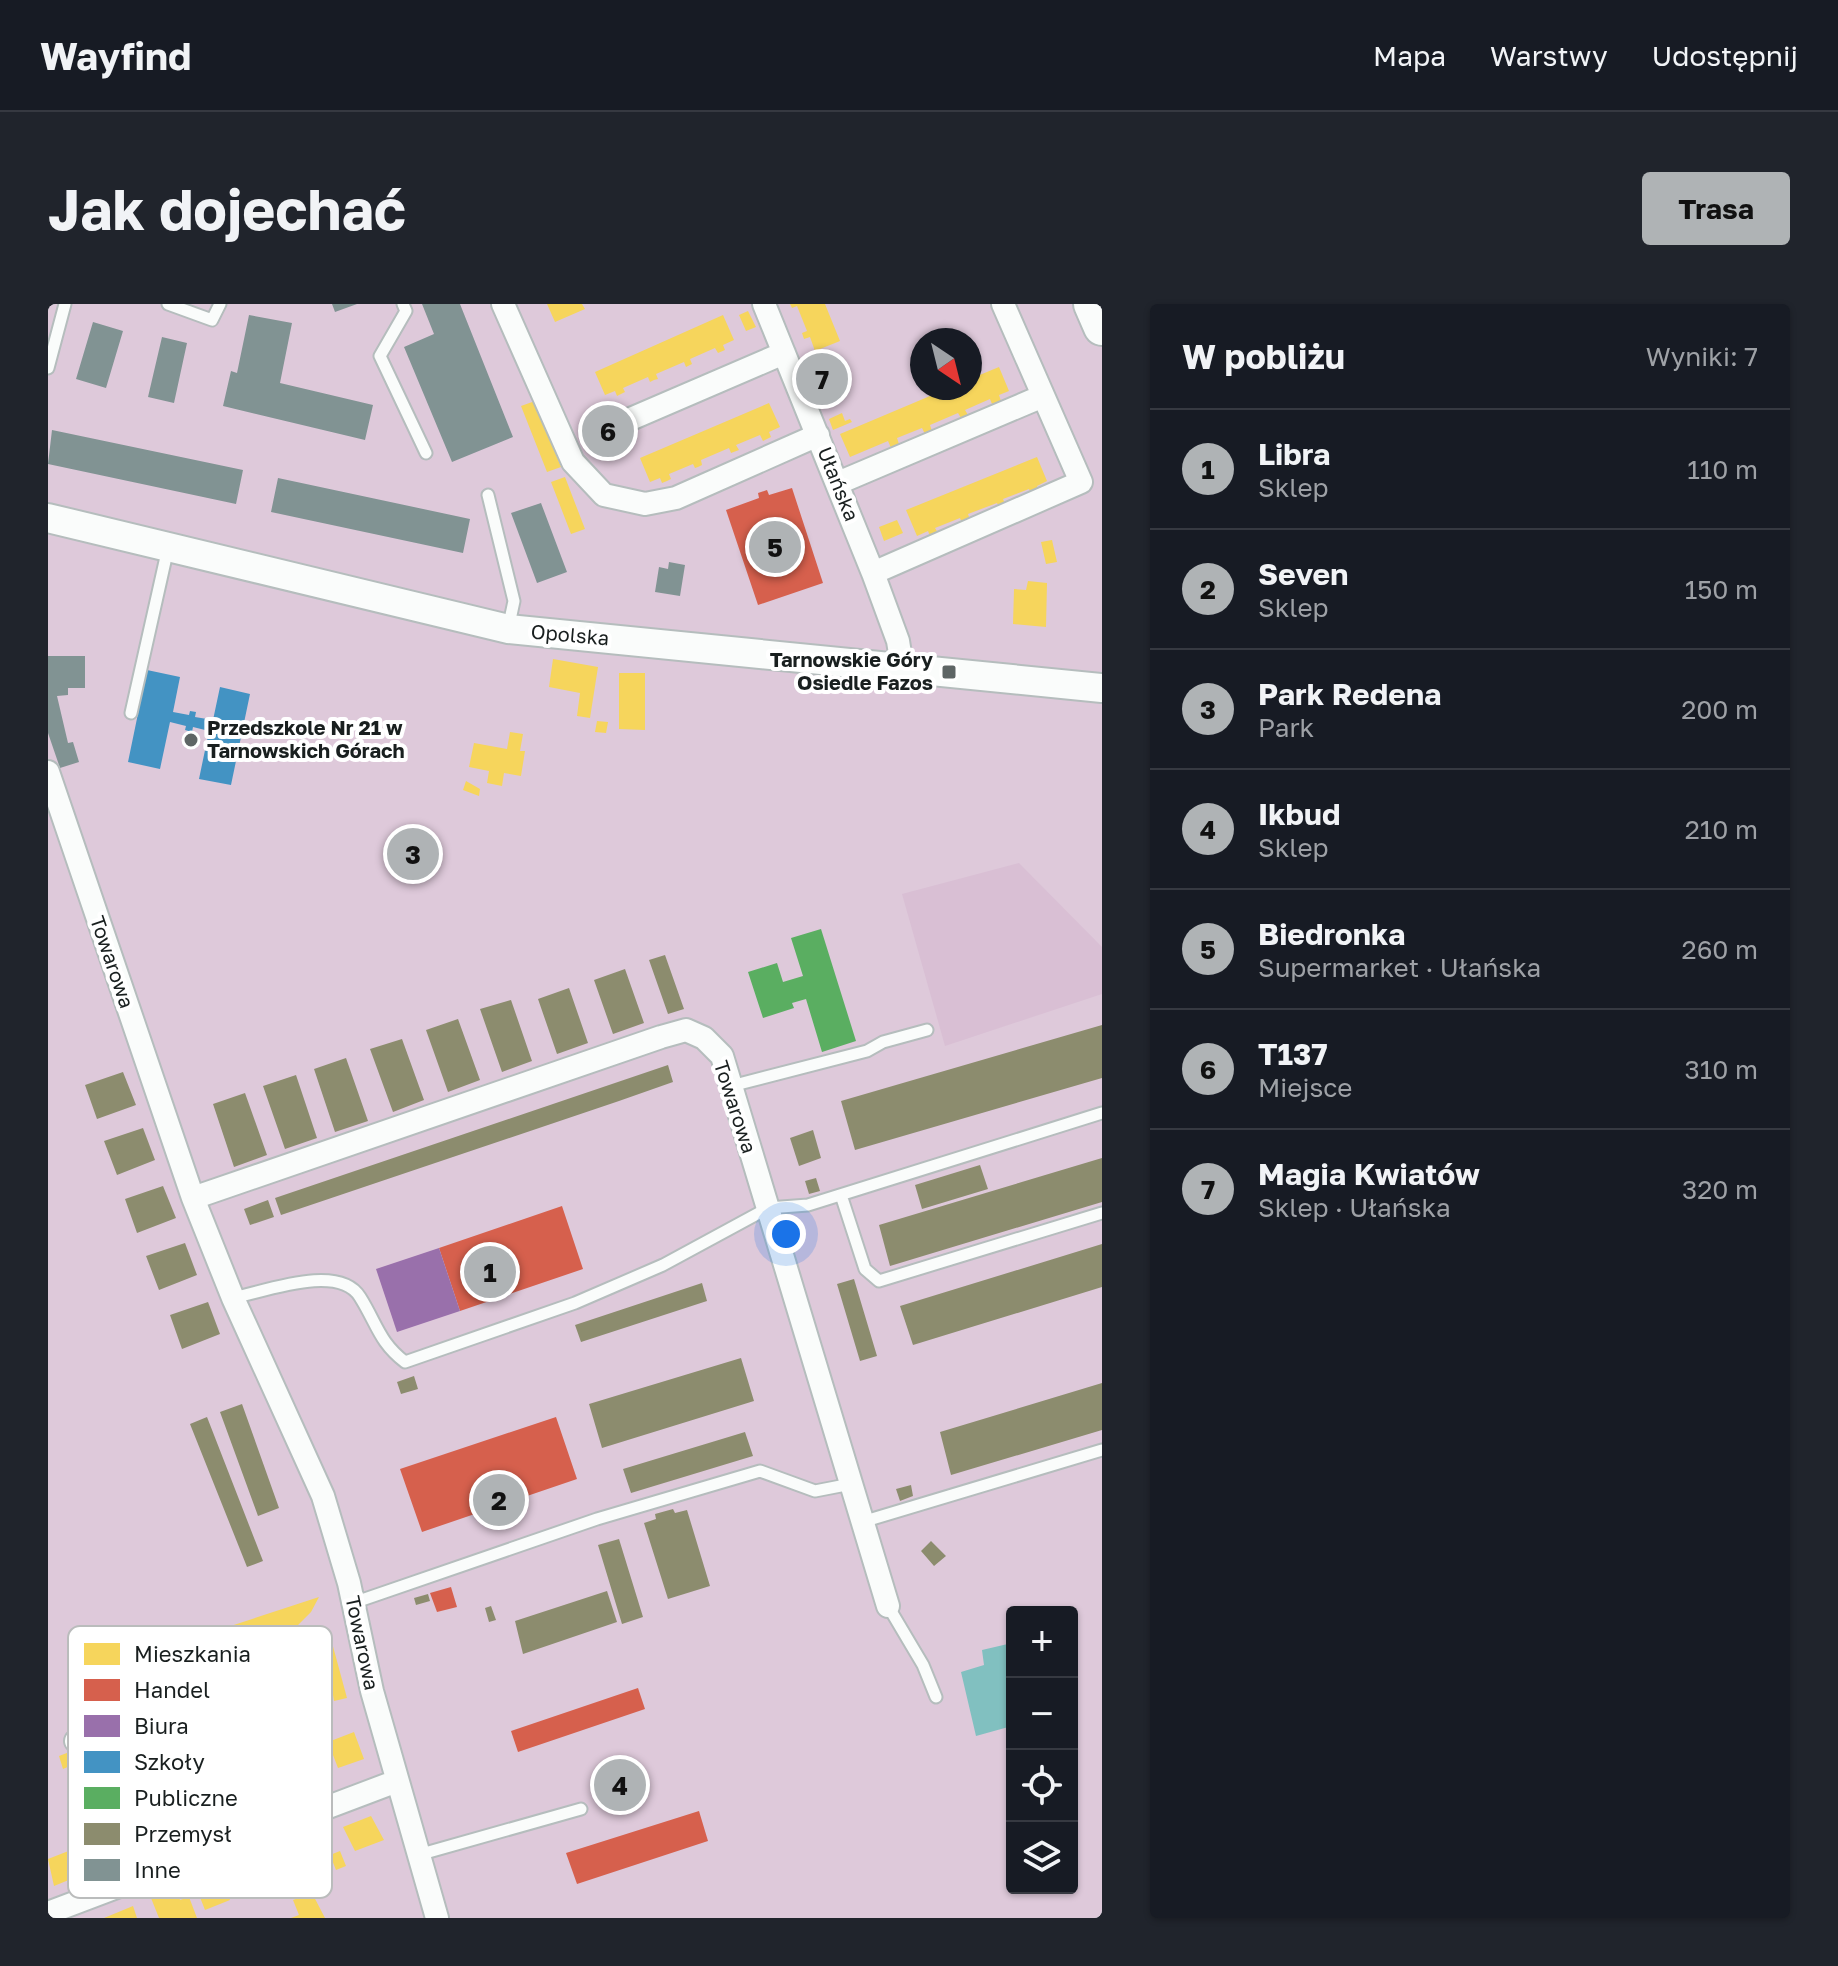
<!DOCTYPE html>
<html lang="pl">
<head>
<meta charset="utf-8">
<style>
  body { margin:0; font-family:"Golos Text",sans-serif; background:#20242c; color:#f1f3f6 }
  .controls { position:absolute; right:24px; bottom:24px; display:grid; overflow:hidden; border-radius:8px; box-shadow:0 2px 6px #0004 }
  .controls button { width:72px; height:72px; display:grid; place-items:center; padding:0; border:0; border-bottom:2px solid #363941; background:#171b24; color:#f1f3f6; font:40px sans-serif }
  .compass { position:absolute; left:862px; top:24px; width:72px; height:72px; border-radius:50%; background:#171b24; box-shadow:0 2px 6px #0004; rotate:145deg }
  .you { position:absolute; left:738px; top:930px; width:28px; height:28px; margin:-20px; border:6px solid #fff; border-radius:50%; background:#1a73e8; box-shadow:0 0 0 12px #1a73e833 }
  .badge { display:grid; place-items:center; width:52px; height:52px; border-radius:50%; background:#afb3b5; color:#111; font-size:26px; font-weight:700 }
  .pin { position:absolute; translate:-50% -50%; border:4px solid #fff; box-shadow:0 2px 8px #0006 }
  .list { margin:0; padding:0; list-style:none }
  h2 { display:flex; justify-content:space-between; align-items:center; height:104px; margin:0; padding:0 32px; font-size:34px }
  h2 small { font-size:26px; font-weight:400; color:#9ea1a6 }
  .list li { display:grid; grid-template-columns:52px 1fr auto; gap:24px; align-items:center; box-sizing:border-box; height:120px; padding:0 32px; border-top:2px solid #363941 }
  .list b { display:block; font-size:30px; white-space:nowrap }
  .list p { margin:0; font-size:26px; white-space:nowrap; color:#9ea1a6 }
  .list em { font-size:26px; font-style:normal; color:#9ea1a6 }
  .icon { flex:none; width:44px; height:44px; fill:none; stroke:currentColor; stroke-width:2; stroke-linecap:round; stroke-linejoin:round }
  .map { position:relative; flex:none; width:1054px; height:1614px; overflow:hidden; border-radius:8px }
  header { display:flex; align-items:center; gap:48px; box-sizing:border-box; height:112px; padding:0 40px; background:#171b24; border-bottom:2px solid #363941 }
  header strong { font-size:38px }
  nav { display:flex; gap:44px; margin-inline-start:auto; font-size:28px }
  .intro { display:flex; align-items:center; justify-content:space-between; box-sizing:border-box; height:192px; padding:0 48px }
  h1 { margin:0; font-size:56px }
  .button { padding:20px 36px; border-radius:8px; background:#afb3b5; color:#111; font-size:28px; font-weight:700 }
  main { display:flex; gap:48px; padding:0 48px }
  aside { flex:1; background:#171b24; border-radius:8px; box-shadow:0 2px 6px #0004 }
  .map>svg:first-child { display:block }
  .green { fill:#dec9da; fill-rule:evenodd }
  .forest { fill:#d9bfd4 }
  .water { fill:#81c0c0 }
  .homes { fill:#f6d55c }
  .shops { fill:#d6604d }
  .offices { fill:#9970ab }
  .schools { fill:#4393c3 }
  .public { fill:#5aae61 }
  .industry { fill:#8c8c6e }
  .building { fill:#819393 }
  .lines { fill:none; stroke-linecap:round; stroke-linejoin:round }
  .service-casing { stroke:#b5bdbd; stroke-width:15 }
  .minor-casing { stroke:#b5bdbd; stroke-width:26 }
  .tertiary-casing { stroke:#b5bdbd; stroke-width:32 }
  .trunk-casing { stroke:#b5bdbd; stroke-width:40 }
  .service { stroke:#fafcfb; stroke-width:11 }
  .minor { stroke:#fafcfb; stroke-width:22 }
  .tertiary { stroke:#fafcfb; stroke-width:28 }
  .trunk { stroke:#fafcfb; stroke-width:36 }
  .poi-dot { fill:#5e6565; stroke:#fff; stroke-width:3 }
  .labels { text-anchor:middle; stroke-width:8; stroke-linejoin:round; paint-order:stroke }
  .street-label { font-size:20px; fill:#191f1f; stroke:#fff }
  .poi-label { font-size:20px; font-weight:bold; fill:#191f1f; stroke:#fff; text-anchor:end }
  .key { fill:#fff; stroke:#babcbc; stroke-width:2 }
  .key-label { font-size:22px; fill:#191f1f }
</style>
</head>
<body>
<header>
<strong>Wayfind</strong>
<nav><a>Mapa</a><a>Warstwy</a><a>Udostępnij</a></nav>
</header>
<div class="intro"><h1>Jak dojechać</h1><a class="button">Trasa</a></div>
<main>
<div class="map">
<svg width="1054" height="1614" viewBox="0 0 1054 1614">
  <rect width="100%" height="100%" fill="#dde8e7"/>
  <path class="green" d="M0,0H1054V1614H0ZM874,36H922V84H874ZM964,1308H1024V1584H964Z"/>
  <path class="forest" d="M971,559L1054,643V690L897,742L854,590Z"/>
  <path class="water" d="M964,1339V1422L928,1432L913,1368L936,1361L934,1346Z"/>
  <path class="homes" d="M499,0H534L537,5L507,18Z
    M742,0H777L792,37L767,47L762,33L756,35L754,29L759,27L749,2L744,4Z
    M700,7L708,23L698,27L691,11Z
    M675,11L686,36L675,41L677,46L670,49L667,44L642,55L644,60L638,63L636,58L608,70L610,75L606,76L602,78L600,73L575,84L577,88L569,92L567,87L557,91L547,68Z
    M951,63L961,87L951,91L953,97L944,100L942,95L917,106L920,111L913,114L910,109L882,121L884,127L877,130L874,124L849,134L851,140L843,144L840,137L802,153L792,130L901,84H922V75Z
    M487,97L513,163L499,168L473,102Z
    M721,99L732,123L721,128L723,133L715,137L712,131L688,141L691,146L683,149L681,144L653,156L654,161L650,163L647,164L645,160L621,170L623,175L619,177L614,179L612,174L602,178L592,154Z
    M794,109L797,117L802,115L804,118L785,126L781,115Z
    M563,120L567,131L556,134L553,123Z
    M989,153L999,177L989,182L991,187L983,190L981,185L955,195L957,200L951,203L949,199L920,210L922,216L914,219L912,214L887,224L890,229L882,232L880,227L869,232L858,206Z
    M517,173L537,225L523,230L503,178Z
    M849,216L855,229L836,237L831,223Z
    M1004,236L1009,258L998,260L993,238Z
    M980,277L999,279L998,323L965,320L966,285L978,286Z
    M505,355L550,363L542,414L529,412L532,389L501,383Z
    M571,369H597V426L571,425Z
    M549,417L560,418L558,429L547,428Z
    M462,428L475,430L472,447H477L473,472L456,469L454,482L439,479L441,467L421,463L426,439L459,445Z
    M418,477L432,485L431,492L415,486Z
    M271,1293L263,1308L249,1322L216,1339L165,1357L155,1331Z
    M283,1335L299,1394L286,1397L285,1391L263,1397L250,1347L261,1343L264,1337L276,1340Z
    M306,1428L316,1455L290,1464L280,1438Z
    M24,1447L29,1459L15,1465L11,1452Z
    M323,1512L336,1536L307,1547L295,1523Z
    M23,1546L33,1571L6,1582L0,1555Z
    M292,1547L298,1562L288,1566L282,1551Z
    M171,1568L182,1596L157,1606L146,1578Z
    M128,1585L132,1596L141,1593L149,1614H111L103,1594Z
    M264,1589L277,1614H243L251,1611L245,1596Z
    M85,1602L89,1614H56Z"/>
  <path class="shops" d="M775,64L784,80L773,86L765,70Z
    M744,184L775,279L710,301L678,206L711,194L710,189L719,186L721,191Z
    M514,902L535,965L412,1007L391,944Z
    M508,1113L529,1175L374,1228L352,1165Z
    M403,1283L409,1303L389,1308L382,1289Z
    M590,1384L597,1405L470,1448L463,1427Z
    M651,1507L660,1537L529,1580L518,1549Z"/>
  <path class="offices" d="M391,944L412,1007L349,1028L328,965Z"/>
  <path class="schools" d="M99,366L132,373L125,408L141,411L142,407L148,408L147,413L165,416L172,383L202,390L183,481L151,475L161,427L145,423L144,428L137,426L138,422L122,418L112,465L80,458Z"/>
  <path class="public" d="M773,625L808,737L774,748L758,695L744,699L746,704L715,714L700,668L729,659L735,678L755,672L743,634Z"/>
  <path class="industry" d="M617,651L636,705L620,710L601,656Z
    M577,665L596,719L565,730L546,676Z
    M521,684L540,739L509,750L490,695Z
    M463,696L484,757L454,768L432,705Z
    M410,715L432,776L400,788L378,726Z
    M1054,721V774L807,846L793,797Z
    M354,735L376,796L345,808L322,745Z
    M298,754L320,817L287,828L266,765Z
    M620,761L625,778L571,797L233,911L227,894Z
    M75,768L88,801L49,815L37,781Z
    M248,771L269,834L237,845L215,782Z
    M197,789L219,851L186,863L165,800Z
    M95,824L107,856L69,871L56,837Z
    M765,826L773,854L751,862L742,834Z
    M1054,854V898L842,962L831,921Z
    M932,861L940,885L874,905L867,881Z
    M768,874L772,887L761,890L757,877Z
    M115,882L128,914L89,929L77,895Z
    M220,896L226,913L202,921L196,905Z
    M137,939L149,971L111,986L98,952Z
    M1054,940V983L865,1041L852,1002Z
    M806,975L829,1052L812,1057L789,980Z
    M654,979L659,997L533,1038L527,1021Z
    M160,998L172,1030L134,1045L122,1011Z
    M693,1054L706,1097L554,1144L541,1100Z
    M366,1072L370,1085L353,1090L349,1078Z
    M1054,1079V1126L903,1171L892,1128Z
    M194,1100L231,1204L210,1212L172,1108Z
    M159,1113L215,1257L199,1263L142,1120Z
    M697,1128L705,1152L583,1189L575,1165Z
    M863,1181L865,1192L852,1197L848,1185Z
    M625,1205L627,1209L639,1206L662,1282L620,1295L596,1219L608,1215L607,1210Z
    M571,1235L595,1313L574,1320L550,1241Z
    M883,1237L898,1252L886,1262L873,1247Z
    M559,1287L569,1318L475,1350L467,1317Z
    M380,1290L382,1297L368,1301L366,1294Z
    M443,1302L448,1316L441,1318L437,1304Z"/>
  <path class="building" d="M284,0H309L287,8Z
    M374,0H412L465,133L404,158L356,43L386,30Z
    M201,11L244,19L232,79L325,101L317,136L175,102L183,67L189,69Z
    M45,18L75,27L58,84L28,75Z
    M114,33L139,39L126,99L100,93Z
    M4,126L195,166L188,200L0,160Z
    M230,174L422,215L415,249L223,208Z
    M493,199L519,268L489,279L463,209Z
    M621,258L637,261L632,292L607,288L611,263L620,265Z
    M0,352H37V384H20V391L9,392L20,439L25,438L31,458L12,464L0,429Z"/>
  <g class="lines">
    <g class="service-casing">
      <path id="service" d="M120,0L164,16L172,0
        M355,0L358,7L332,52L378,149
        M0,64L17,0
        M440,191L466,297L460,325
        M83,409L120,244
        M683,782L819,747L835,738L879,726
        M793,891L817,965L831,977L1054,909
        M185,994C218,987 291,959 312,993C329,1020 331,1038 357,1058L527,999L615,961L720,904L760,901L1054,809
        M814,1218L1054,1146
        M305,1299L549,1215L712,1167L767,1187L803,1180
        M840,1302L875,1361L888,1393
        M370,1551L533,1505"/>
    </g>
    <g class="minor-casing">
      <path id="minor" d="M455,0L525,158L556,191L597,200L628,194L770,131
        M716,0L825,269L850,337L854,362
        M571,120L736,49
        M790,179L995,92
        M825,269L1033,178L955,0
        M0,468L145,894L185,994L275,1192L301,1279L324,1387L389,1614
        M145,894L613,733L638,726L656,734L674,752L840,1302
        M28,1437C49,1430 83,1410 101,1429L150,1552
        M0,1609L349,1477"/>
    </g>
    <g class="tertiary-casing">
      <path id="tertiary" d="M0,214L460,325L1054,384"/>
    </g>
    <g class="trunk-casing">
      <path id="trunk" d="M1044,0L1054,23"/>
    </g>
    <use href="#service" class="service"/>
    <use href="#minor" class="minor"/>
    <use href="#tertiary" class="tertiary"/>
    <use href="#trunk" class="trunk"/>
  </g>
  <g class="poi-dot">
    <rect x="893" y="360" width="16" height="16" rx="4"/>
    <circle cx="143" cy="436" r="8"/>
  </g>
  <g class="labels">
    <g class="street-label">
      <text transform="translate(790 180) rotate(68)" y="7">Ułańska</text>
      <text transform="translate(522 331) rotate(5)" y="7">Opolska</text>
      <text transform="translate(64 658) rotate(71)" y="7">Towarowa</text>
      <text transform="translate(687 803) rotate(72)" y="7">Towarowa</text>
      <text transform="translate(314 1339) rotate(78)" y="7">Towarowa</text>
    </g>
    <g class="poi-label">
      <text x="885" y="363">Tarnowskie Góry<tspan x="885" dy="23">Osiedle Fazos</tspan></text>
      <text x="159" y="431" text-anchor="start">Przedszkole Nr 21 w<tspan x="159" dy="23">Tarnowskich Górach</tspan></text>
    </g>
  </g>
  <rect x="20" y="1322" width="264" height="272" rx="12" class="key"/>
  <rect x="36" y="1339" width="36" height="22" fill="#f6d55c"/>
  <rect x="36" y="1375" width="36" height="22" fill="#d6604d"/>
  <rect x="36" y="1411" width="36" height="22" fill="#9970ab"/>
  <rect x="36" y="1447" width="36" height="22" fill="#4393c3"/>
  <rect x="36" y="1483" width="36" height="22" fill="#5aae61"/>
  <rect x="36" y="1519" width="36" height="22" fill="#8c8c6e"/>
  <rect x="36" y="1555" width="36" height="22" fill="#819393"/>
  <g class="key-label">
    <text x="86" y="1358">Mieszkania</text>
    <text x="86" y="1394">Handel</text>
    <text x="86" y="1430">Biura</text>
    <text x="86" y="1466">Szkoły</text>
    <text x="86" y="1502">Publiczne</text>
    <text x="86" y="1538">Przemysł</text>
    <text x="86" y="1574">Inne</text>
  </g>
</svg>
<div class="controls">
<button>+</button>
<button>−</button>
<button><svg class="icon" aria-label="locate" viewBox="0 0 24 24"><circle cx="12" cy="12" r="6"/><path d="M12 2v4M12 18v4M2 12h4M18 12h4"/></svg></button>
<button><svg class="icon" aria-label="layers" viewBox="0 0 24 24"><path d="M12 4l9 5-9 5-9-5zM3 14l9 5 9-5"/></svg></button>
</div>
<svg class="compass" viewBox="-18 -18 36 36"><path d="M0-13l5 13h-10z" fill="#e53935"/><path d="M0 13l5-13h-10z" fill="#9ea1a6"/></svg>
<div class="you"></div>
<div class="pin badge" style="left:442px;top:968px">1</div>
<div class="pin badge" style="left:451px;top:1196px">2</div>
<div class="pin badge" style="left:365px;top:550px">3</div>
<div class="pin badge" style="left:572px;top:1481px">4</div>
<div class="pin badge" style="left:727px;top:243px">5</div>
<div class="pin badge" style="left:560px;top:127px">6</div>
<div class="pin badge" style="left:774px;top:75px">7</div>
</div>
<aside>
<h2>W pobliżu<small>Wyniki: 7</small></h2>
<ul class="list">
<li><span class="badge">1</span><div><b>Libra</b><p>Sklep</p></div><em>110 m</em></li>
<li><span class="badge">2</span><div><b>Seven</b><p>Sklep</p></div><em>150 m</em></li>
<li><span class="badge">3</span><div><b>Park Redena</b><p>Park</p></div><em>200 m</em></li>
<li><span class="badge">4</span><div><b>Ikbud</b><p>Sklep</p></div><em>210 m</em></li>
<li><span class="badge">5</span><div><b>Biedronka</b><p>Supermarket · Ułańska</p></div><em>260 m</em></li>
<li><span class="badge">6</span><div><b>T137</b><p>Miejsce</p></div><em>310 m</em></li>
<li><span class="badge">7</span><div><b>Magia Kwiatów</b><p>Sklep · Ułańska</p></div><em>320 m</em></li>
</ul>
</aside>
</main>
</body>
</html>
